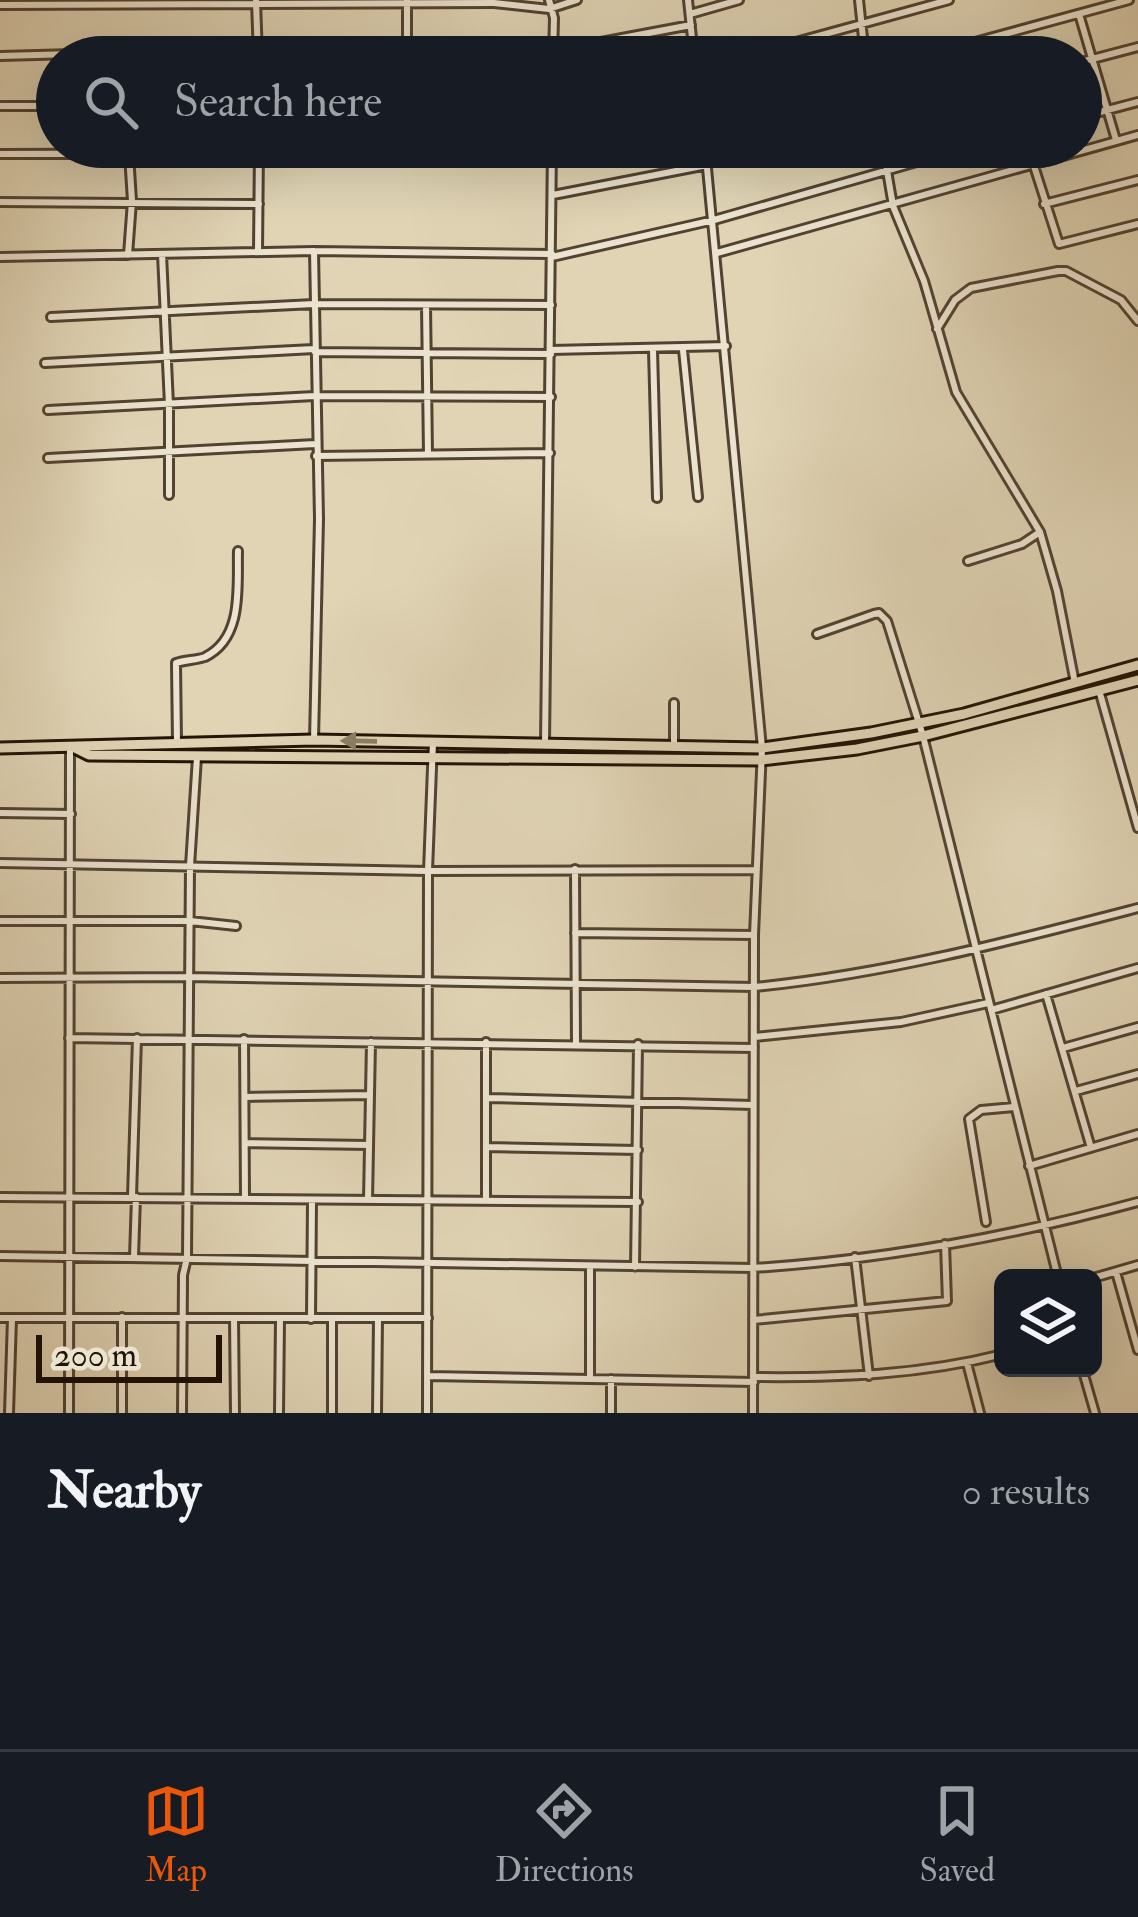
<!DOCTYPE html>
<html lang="en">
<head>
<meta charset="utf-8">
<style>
  body { margin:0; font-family:"IM FELL Double Pica",serif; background:#242831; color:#f1f3f6 }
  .controls { position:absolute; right:36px; bottom:36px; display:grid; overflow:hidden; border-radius:18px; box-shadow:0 12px 48px #0002 }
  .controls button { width:108px; height:108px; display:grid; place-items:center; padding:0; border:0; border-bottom:3px solid #363941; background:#171b24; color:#f1f3f6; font:60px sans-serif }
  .scale { position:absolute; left:36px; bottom:30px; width:186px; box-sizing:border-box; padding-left:12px; border:6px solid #231305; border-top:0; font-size:33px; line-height:42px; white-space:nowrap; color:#231305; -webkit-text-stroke:9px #ebe3cf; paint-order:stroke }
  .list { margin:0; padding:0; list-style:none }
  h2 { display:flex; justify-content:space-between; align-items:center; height:156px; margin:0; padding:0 48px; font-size:51px }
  h2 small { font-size:39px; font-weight:400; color:#9ea1a6 }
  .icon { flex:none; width:66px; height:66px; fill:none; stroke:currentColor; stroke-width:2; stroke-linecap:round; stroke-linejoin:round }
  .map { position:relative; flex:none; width:1138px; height:1413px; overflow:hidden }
  .search { position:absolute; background:#171b24; box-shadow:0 12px 48px #0002; left:36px; right:36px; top:36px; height:132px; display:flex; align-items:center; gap:30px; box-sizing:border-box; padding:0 42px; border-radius:66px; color:#9ea1a6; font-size:45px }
  .sheet { height:336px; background:#171b24 }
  nav { display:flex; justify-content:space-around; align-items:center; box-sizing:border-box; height:168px; border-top:3px solid #363941; background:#171b24; font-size:33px; color:#9ea1a6 }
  nav a { display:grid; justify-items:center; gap:6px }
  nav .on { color:#ea580c }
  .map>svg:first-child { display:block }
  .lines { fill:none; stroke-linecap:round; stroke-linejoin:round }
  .minor-casing { stroke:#524331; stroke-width:12 }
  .major-casing { stroke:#231305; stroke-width:15 }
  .minor { stroke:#ebe3cf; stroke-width:6 }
  .major { stroke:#e0d4b5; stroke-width:9 }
  .oneway { fill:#8b7d66 }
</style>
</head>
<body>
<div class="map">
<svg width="1138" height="1413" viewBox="0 0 1138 1413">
  <rect width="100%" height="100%" fill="#e0d4b5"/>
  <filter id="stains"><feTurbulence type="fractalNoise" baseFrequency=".00167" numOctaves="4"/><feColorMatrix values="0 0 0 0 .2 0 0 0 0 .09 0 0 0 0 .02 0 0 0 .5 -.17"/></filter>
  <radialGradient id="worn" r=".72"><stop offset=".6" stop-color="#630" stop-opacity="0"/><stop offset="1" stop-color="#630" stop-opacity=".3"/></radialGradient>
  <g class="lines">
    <g class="minor-casing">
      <path id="minor" d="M549,0L554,18L553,57
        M688,0L694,57
        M859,0L865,57
        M256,1L258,57
        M407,1V57
        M494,3L549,9L577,0
        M0,5L493,3
        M690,14L739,0
        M1079,14L1116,140
        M0,56L257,49L553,51L691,25
        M741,57L949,0
        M920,57L1129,0
        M1081,62L1138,47
        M0,106H57
        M1081,117L1138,102
        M705,147L762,748L754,935L753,1413
        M883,147L893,206L924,281L956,392L1040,532L1057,591L1075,683
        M0,154L259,153
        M707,162L764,147
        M1034,166L1059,244L1138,224
        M553,195L707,165
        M0,202L259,204
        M1044,204L1138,180
        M258,251L259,147
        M717,253L1138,135
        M162,254L169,405V495
        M128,255L132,201L129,154
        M0,257L314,251L552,254
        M552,257L714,220L969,147
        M426,305L428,454
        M51,317L314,304L551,305
        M937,329L955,300L971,288L1058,271H1066L1121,300L1138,321
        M551,350L726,346
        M653,350L657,498
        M683,350L698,497
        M315,352L551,354
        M45,363L314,349
        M48,410L314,396L551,397
        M316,456L550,453
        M48,458L315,444
        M968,561L1022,544L1040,532
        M817,634L874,614L879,613L887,621L923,736L1058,1278
        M1099,690L1138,828
        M314,740L319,519L314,251
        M177,743L176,663C185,660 197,660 205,657C244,638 237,586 238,551
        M545,743L552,147
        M674,746V703
        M0,813L71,814
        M0,863L428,871L756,870
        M575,869L576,1042
        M0,921H190L236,926
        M575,933L754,935
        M0,978L189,977L755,987C886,974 1011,941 1138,908
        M1046,994L1091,1148
        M991,1010L1138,968
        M755,1037L901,1022L988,1003
        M69,1038L754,1048
        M244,1039L245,1198
        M1063,1048L1138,1027
        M1076,1091L1138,1074
        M245,1097L370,1095
        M488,1098L753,1105
        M245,1143L369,1145
        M487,1147L638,1150
        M1029,1166L1138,1134
        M132,1196L137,1038
        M0,1197L638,1202
        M368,1200L371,1042
        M486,1201V1042
        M986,1222L969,1119L981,1110L1014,1107
        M0,1256L753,1268C883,1260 1012,1236 1138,1202
        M134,1257L136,1197
        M855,1257L869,1376
        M590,1267V1377
        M635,1267L638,1044
        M1116,1272L1138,1350
        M1093,1278L1138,1265
        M122,1317V1413
        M0,1318H428
        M234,1318L235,1413
        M311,1319L312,1201
        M753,1320L947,1301L945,1244
        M967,1363L980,1413
        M1082,1368L1095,1413
        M429,1376L754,1382
        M754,1377C839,1378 920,1375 1003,1354
        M9,1413L12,1318
        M69,1413L70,748
        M182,1413L183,1275L187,1258L190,866L197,757
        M279,1413L280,1319
        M332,1413V1319
        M377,1413L378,1318
        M427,1413L428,871L433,742
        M611,1413V1379"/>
    </g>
    <g class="major-casing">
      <path id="major" d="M0,748L314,740L762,748L871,733L964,714L1138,665
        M75,748L89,755L761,760L857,749L923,736L1138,680"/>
    </g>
    <use href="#minor" class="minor"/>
    <use href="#major" class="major"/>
  </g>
  <defs><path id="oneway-solid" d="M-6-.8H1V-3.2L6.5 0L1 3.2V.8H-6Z" transform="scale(3)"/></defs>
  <use class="oneway" href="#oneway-solid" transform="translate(359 741) rotate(-179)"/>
  <rect width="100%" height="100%" filter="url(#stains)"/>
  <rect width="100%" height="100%" fill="url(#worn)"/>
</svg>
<div class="controls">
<button><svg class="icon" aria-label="layers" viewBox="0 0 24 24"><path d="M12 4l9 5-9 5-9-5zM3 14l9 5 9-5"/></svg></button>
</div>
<div class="scale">200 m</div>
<div class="search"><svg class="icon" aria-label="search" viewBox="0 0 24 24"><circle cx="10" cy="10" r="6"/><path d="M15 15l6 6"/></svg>Search here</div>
</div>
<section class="sheet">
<h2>Nearby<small>0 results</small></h2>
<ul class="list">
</ul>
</section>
<nav>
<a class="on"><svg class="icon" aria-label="map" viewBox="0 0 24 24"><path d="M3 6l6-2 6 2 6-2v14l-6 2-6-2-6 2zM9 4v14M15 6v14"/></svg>Map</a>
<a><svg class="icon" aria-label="directions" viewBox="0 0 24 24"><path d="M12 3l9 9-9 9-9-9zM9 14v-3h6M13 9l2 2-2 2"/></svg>Directions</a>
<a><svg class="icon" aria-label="saved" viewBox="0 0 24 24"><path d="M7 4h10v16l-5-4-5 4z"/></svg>Saved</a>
</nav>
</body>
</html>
